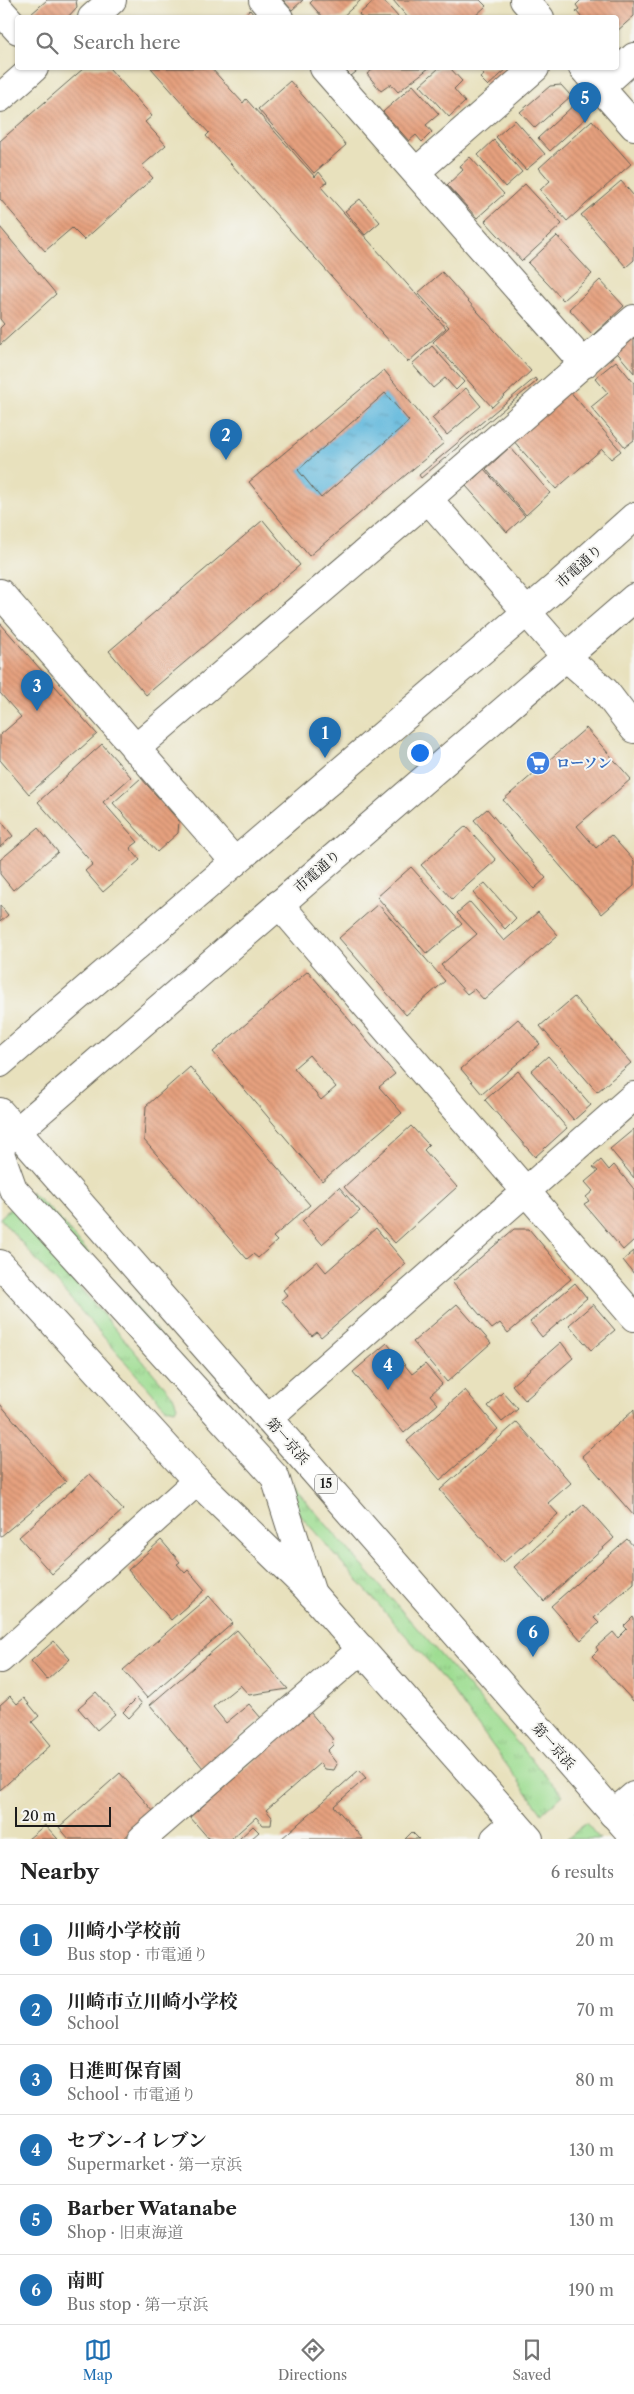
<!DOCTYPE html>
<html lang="en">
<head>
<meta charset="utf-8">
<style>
  body { margin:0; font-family:"Libre Caslon Text","Noto Serif JP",serif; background:#f2f2f2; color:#222 }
  .scale { position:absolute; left:15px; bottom:12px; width:96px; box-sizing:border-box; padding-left:5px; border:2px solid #1c1c1c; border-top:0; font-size:14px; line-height:18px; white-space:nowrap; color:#1c1c1c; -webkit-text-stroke:4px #f6f6f2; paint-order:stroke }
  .you { position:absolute; left:419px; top:752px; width:18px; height:18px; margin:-12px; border:4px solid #fff; border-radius:50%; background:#1a73e8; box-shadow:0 0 0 8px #1a73e833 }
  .badge { display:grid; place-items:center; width:32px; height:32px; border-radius:50%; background:#1f6fb2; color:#fff; font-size:16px; font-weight:700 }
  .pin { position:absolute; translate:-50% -41px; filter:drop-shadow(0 1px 2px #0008) }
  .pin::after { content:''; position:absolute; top:26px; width:18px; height:15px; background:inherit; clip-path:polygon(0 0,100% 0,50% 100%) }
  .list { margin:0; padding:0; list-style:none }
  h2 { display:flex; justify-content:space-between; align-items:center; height:65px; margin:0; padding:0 20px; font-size:21px }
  h2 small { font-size:16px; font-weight:400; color:#767676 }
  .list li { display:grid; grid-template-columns:32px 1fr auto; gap:15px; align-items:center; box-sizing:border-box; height:70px; padding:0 20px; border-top:1px solid #e0e0e0 }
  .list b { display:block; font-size:19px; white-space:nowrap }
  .list p { margin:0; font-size:16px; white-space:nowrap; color:#767676 }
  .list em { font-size:16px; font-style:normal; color:#767676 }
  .icon { flex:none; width:28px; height:28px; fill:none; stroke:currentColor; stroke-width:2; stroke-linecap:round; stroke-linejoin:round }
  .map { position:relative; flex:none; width:634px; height:1839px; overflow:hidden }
  .search { position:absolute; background:#fff; box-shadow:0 1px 4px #0004; left:15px; right:15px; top:15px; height:55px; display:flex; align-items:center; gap:12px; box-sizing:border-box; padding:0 18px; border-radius:5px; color:#767676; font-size:19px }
  .sheet { height:485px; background:#fff }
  nav { display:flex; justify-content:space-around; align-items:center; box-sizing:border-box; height:70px; border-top:1px solid #e0e0e0; background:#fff; font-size:14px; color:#767676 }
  nav a { display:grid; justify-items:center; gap:2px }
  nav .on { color:#1f6fb2 }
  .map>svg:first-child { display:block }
  .grass { fill:url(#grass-tufts); stroke:#5d7c57 }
  .water { fill:url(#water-ripples); stroke:#3e6a7c }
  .building { fill:url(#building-back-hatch); fill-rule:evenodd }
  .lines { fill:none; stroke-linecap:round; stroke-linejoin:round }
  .minor-casing { stroke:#636154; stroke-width:30 }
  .major-casing { stroke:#636154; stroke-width:30 }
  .highway-casing { stroke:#636154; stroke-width:30 }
  .minor { stroke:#fff; stroke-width:28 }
  .major { stroke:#fff; stroke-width:28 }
  .highway { stroke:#fff; stroke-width:28 }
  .labels { text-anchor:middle; stroke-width:4; stroke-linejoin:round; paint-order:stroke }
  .shield { fill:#f6f6f2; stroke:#5d5d5c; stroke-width:1 }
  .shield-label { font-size:12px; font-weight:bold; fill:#1c1c1c }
  .street-label { font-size:14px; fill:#1c1c1c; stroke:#f6f6f2 }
  .shop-label { font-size:14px; font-weight:bold; fill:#366cbe; stroke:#f6f6f2; text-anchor:start }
</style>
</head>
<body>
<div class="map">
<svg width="634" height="1839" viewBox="0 0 634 1839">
  <defs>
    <pattern id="grass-tufts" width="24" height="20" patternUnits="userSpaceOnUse" patternTransform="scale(1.25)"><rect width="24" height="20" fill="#9edd92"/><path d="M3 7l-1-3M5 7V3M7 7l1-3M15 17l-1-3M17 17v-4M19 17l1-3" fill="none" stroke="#88bd7d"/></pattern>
    <pattern id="water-ripples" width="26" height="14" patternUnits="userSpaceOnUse" patternTransform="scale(1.25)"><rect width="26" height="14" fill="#5fb7dc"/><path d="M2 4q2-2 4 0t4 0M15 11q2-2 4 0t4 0" fill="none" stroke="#4e94b2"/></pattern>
    <pattern id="building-back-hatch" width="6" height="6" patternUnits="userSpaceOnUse" patternTransform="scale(1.25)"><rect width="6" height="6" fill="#e5a07e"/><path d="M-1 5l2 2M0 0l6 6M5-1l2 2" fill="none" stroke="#c4896c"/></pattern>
  </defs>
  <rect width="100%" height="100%" fill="#f6f6f2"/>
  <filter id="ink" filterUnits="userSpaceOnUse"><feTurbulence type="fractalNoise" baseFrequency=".02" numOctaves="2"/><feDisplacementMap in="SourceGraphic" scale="10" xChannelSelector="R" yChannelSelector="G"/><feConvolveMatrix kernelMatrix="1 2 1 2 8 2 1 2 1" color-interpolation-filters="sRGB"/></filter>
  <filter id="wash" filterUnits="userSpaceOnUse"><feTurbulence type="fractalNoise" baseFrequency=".0096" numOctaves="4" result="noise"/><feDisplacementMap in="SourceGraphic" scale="20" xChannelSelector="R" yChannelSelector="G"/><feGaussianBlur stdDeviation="1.12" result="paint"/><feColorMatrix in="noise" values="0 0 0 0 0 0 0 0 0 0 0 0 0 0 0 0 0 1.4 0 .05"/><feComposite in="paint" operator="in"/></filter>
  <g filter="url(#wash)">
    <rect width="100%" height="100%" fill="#e8e1bd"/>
    <path class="grass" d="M30,1192L52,1211L563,1795L542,1813L443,1678L37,1215Z
      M11,1208L173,1396L177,1406L175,1410L166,1408L162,1404L0,1218Z
      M586,1823L600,1839H567Z"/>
    <path class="water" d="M385,393L409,421L321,498L298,470Z"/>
    <g id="blocks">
      <path class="building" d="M47,0H76L77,7L67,18H34L31,14Z
        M283,0H303L292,10Z
        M313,0H361L341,18H323L310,3Z
        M375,0H383L399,18H362L359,14Z
        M393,0H480L486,6L473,18H408Z
        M581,0H634V16L616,32V18H582L576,11L579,9L576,5Z
        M250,10L256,18H241Z
        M84,68H109L152,116L145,122L166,145L142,166L153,178L84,240L72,228L45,251L0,199V141Z
        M151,68H211L243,103L246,99L315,177L319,172L327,182L321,187L446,328L408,362L206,136L209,133Z
        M349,68H361L351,76L345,70Z
        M375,68H429L398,92L391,84L381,91L367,74Z
        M439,68H450L462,81L454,89L465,102L449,117L420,85Z
        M477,68H508L488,86L480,78L484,75Z
        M290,81L346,145L314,173L258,109Z
        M413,85L439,114L426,125L432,132L422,142L416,135L409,141L383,112Z
        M561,85L571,96L535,128L520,112L550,86Z
        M576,103L588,116L550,151L538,138Z
        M515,120L545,154L526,170L496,137Z
        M592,120L631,164L567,221L540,190L550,181L539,168Z
        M494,140L522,172L505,187L478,155Z
        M470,157L504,194L477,218L447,185L463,170L460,166Z
        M621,181L634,196V260L626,267L581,215Z
        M525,184L562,224L522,261L485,221Z
        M360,199L380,222L365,235L345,211Z
        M0,227L56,294L0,345V328L4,324L0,319Z
        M557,236L592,274L563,300L528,263Z
        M442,272L531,371L492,407L433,342L449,327L418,293Z
        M600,280L624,306L593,335L569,309Z
        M634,331V373L614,349Z
        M432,346L464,382L456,390L445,378L433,388L412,364Z
        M616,361L634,383V440L625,447L591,407L608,393L595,378Z
        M384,370L444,443L309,556L249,482ZM385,393L409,421L321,498L298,470Z
        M535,378L537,381L421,478L419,475Z
        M466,388L481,406L447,435L432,418Z
        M568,389L621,451L611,459L602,449L556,489L511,438Z
        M510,447L550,493L526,515L486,469Z
        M484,469L525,516L507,532L466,486Z
        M263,520L300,565L146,695L109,651Z
        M0,623L97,734L29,794L0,760V735L21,717L0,693Z
        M586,728L631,779L577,826L596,848L611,835L634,861V886L602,914L503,800Z
        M102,744L131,777L103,802L138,842L130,848L140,860L103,892L85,871L93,864L38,802Z
        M141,778L179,821L178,833L157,852L113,803Z
        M487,809L546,878L534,889L474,820Z
        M0,820L13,836L0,847Z
        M466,826L496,860L452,899L421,865Z
        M38,828L58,852L13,890L0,874V860Z
        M411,867L462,924L427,954L377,897Z
        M485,883L516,918L505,929L473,893Z
        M470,902L504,941L538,912L558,935L484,1000L474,989L467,994L441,965L477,934L457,913Z
        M378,904L445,981L406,1015L339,938Z
        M0,905L8,915L0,922Z
        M308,971L395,1074L379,1087L402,1113L322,1181L213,1052ZM309,1055L336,1087L321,1100L294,1068Z
        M574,997L631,1063L597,1092L540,1026Z
        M518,1019L540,1044L482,1094L461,1069Z
        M548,1056L591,1105L574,1120L531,1071Z
        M190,1067L310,1205L273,1237L277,1241L258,1258L253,1254L247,1259L144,1140L146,1106Z
        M518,1071L567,1128L535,1157L485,1100Z
        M411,1126L429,1145L424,1150L457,1187L395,1243L344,1187Z
        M634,1129V1178L610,1149Z
        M601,1160L609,1170L614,1165L634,1189V1240L623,1250L584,1204L589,1201L586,1197L593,1191L585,1182L598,1171L593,1167Z
        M339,1187L360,1211L322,1244L302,1221Z
        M376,1228L406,1264L321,1337L317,1332L312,1336L281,1300L287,1295L283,1290L317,1261L326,1272Z
        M514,1229H529L571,1279L508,1333L500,1323L492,1329L452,1282Z
        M634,1251V1274L623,1260Z
        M575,1283L587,1298L542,1337L530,1322Z
        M457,1304L491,1343L447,1382L413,1342Z
        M593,1304L615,1330L591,1350L569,1325Z
        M561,1342L573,1358L525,1400L512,1385Z
        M387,1343L412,1374L425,1364L442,1384L430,1395L438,1404L404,1433L353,1372Z
        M465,1390L498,1429L440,1480L407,1441Z
        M503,1392L518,1409L502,1422L488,1406Z
        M0,1404L66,1482L0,1537Z
        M634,1410V1516L582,1456Z
        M517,1422L571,1483L548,1503L558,1514L503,1563L440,1490Z
        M90,1474L123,1510L52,1574L19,1537Z
        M584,1504L614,1538L544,1601L514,1567Z
        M627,1539L634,1547V1583L594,1618L599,1623L581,1640L551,1606Z
        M161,1540L180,1562L177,1564L185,1573L188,1570L205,1590L171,1620L128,1570Z
        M209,1596L233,1623L147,1698L123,1670Z
        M633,1617L634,1619V1702L592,1656L598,1650L596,1647L613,1632L618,1638L627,1629L624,1626Z
        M237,1630L288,1689L249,1695L240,1685L213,1707L226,1723L249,1704L261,1718L203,1768L150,1705Z
        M54,1641L70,1659L47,1680L31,1661Z
        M96,1692L115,1714L97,1730L78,1708Z
        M10,1696L17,1704L24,1698L39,1716L32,1722L51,1745L0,1790V1705Z
        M137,1698L142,1704L129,1718L123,1712Z
        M310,1712L332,1738L333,1745L327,1751L337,1764L334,1770L324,1769L320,1763L266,1810L272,1817L271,1825H263L256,1817L231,1839H209L190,1817Z
        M359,1770L366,1778L334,1806L363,1839H281Z
        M120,1773L154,1812L123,1839H69L59,1827Z
        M45,1825L58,1839H28Z
        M253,1826L259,1832L251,1839H239Z
        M412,1832L419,1839H405Z"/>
    </g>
  </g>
  <g filter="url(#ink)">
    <use href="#blocks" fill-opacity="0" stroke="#636154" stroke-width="1"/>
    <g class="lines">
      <g class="minor-casing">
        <path id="minor" d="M263,0L279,18
          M524,0L540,18
          M0,10L18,30
          M92,18L112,0
          M324,68L584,364
          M583,68L634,126
          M600,88L634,57
          M0,98L34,68
          M417,171L535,68
          M428,499L634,319
          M0,593L235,862
          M135,749L428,499L566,657L605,691L634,729
          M279,904L634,1317
          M268,1418L634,1096
          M0,1659L197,1481
          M613,1814L634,1796
          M142,1839L362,1649
          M495,1839L514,1822"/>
      </g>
      <g class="major-casing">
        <path id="major" d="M0,1063L556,587L634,517
          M0,1146L634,598
          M0,1153L13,1189L275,1477L312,1594"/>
      </g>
      <g class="highway-casing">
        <path id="highway" d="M0,1112L634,1837
          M0,1264L197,1481L306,1587L529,1839"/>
      </g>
      <use href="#minor" class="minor"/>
      <use href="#major" class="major"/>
      <use href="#highway" class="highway"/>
    </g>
  </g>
  <defs>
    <g id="supermarket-disc" transform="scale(1.25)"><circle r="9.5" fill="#3f7fe0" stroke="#f6f6f2"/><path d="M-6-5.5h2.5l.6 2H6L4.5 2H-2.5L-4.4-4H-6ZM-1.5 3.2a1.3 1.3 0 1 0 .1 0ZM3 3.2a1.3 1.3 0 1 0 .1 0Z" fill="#fff"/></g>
  </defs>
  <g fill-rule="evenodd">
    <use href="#supermarket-disc" x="538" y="763"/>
  </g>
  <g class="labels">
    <rect class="shield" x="315" y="1474.5" width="22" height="19" rx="4"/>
    <g class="shield-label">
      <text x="326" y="1488">15</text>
    </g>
    <g class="street-label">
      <text transform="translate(579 566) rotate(-42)" y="5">市電通り</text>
      <text transform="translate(317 871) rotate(-41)" y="5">市電通り</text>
      <text transform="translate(288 1441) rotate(49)" y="5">第一京浜</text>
      <text transform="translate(554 1746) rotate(49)" y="5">第一京浜</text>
    </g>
    <g class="shop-label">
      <text x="556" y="768">ローソン</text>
    </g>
  </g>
</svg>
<div class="scale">20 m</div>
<div class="you"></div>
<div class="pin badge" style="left:325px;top:758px">1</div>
<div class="pin badge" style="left:226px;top:460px">2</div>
<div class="pin badge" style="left:37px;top:711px">3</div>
<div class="pin badge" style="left:388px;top:1390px">4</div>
<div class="pin badge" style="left:585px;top:123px">5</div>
<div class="pin badge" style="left:533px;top:1657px">6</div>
<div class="search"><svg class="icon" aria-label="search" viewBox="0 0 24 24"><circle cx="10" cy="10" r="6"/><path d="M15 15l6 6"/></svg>Search here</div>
</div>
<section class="sheet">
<h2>Nearby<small>6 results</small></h2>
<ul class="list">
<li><span class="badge">1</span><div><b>川崎小学校前</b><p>Bus stop · 市電通り</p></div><em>20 m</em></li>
<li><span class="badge">2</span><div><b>川崎市立川崎小学校</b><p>School</p></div><em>70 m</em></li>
<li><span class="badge">3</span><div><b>日進町保育園</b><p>School · 市電通り</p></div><em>80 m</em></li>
<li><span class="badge">4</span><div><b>セブン-イレブン</b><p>Supermarket · 第一京浜</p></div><em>130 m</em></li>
<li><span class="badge">5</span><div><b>Barber Watanabe</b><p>Shop · 旧東海道</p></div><em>130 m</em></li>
<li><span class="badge">6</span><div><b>南町</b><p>Bus stop · 第一京浜</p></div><em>190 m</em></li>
</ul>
</section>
<nav>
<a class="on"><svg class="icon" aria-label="map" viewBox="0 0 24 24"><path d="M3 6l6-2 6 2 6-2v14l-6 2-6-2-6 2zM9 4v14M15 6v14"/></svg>Map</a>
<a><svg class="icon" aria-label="directions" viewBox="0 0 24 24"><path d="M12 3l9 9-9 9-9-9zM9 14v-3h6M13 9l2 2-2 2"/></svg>Directions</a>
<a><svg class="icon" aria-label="saved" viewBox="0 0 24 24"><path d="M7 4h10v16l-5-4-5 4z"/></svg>Saved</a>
</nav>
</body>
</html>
